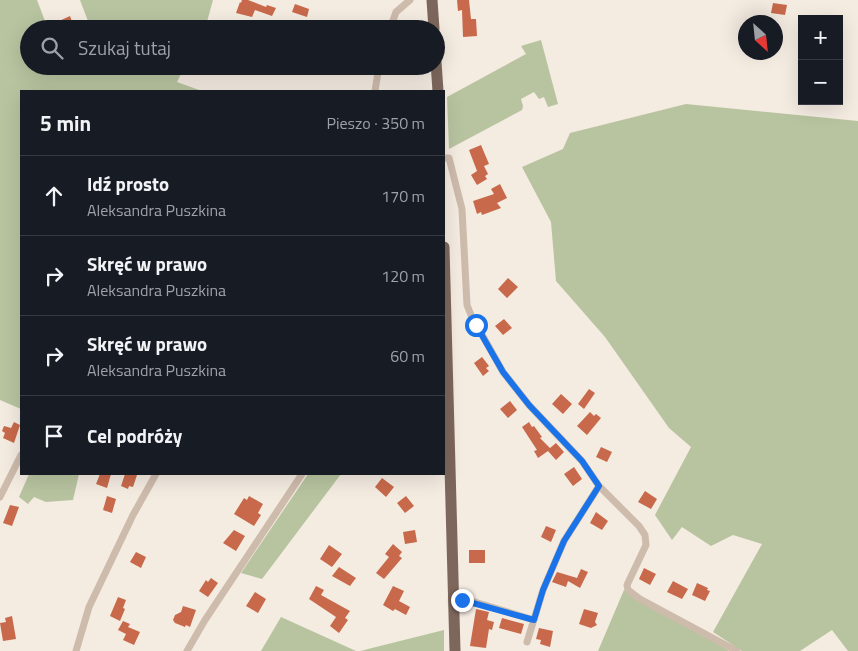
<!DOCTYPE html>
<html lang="pl">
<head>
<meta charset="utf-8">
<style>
  body { margin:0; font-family:"Titillium Web",sans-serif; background:#20242c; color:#f1f3f6 }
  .controls { position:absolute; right:15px; top:15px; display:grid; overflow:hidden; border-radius:0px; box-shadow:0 5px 20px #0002 }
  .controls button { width:45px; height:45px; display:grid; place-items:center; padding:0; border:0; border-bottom:1px solid #363941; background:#171b24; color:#f1f3f6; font:25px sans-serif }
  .compass { position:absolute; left:738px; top:15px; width:45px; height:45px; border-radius:50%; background:#171b24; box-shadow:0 5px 20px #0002; rotate:153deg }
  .stop { position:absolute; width:15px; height:15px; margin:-11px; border:4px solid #1a73e8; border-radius:50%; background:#fff }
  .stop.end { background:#1a73e8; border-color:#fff; box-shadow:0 1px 5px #0008 }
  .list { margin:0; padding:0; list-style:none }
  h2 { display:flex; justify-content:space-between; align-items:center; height:65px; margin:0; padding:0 20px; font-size:21px }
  h2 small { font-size:16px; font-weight:400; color:#9ea1a6 }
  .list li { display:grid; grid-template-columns:32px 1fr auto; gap:15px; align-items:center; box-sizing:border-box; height:80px; padding:0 20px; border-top:1px solid #363941 }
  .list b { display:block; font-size:19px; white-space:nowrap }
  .list p { margin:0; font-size:16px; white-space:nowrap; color:#9ea1a6 }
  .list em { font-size:16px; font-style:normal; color:#9ea1a6 }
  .icon { flex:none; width:28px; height:28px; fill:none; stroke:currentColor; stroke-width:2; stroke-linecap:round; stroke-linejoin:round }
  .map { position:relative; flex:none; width:858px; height:651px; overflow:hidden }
  .search { position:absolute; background:#171b24; box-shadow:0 5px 20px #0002; left:20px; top:20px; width:425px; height:55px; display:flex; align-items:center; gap:12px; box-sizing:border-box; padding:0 18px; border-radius:28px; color:#9ea1a6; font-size:19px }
  .panel { position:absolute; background:#171b24; box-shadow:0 5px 20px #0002; left:20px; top:90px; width:425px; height:385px; border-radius:0px }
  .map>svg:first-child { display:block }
  .green { fill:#b8c4a0 }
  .building { fill:#c8694b }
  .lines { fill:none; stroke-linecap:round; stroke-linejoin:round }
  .street { stroke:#cdbbac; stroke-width:7 }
  .primary { stroke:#7d675c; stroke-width:11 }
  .route { stroke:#1a73e8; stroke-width:6 }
</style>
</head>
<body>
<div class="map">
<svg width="858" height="651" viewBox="0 0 858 651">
  <rect width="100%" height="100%" fill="#f4ebe1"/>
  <path class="green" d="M0,0H37L48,29H29V66H185L177,82L202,91H21V409L0,400Z
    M80,0H213L205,29H91Z
    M541,40L558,104L548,107L544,97L539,99L534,92L521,99L523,106L522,110L449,149L447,97L526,54L521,46Z
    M686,104L858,121V651H848L832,630L800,651H742L713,632L762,544L733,535L711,546L682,527L672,540L655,515L691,447L669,428L605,337L556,281L551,222L522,167L563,149L570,133Z
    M29,474H79L73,500L46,502L34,497L28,504L19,497Z
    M308,474H341L262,579L241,573Z
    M624,590L722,646L729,651H598Z
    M281,617L356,651H261Z
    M444,630V651H360Z"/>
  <path class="building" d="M242,0H248L266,7L267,5L276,8L272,16L255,10L252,17L236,13L240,2L241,3Z
    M457,0H469L471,19H476L477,36L463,37L462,10L458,11Z
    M773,3L787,5L785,15L771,13Z
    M295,4L309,9L307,17L292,12Z
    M70,16L74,27L69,29H48L60,24L59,21Z
    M481,145L489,164L484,166L488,174L485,176L487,179L477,185L471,175L477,171L469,150Z
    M500,184L507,198L497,203L501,208L482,215L481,212L477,214L473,201L494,194L491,189Z
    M508,278L518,287L507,298L498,289Z
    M504,319L512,328L503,335L495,326Z
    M482,357L489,366L486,368L489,371L483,376L474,363Z
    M589,389L595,393L584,409L578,404Z
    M561,394L572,404L563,414L552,404Z
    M510,401L517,410L508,418L500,409Z
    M590,412L594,416L596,414L601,418L587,435L577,426Z
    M14,422L20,425L14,443L3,438L5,433L2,431L4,426L11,428Z
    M529,422L532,427L534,426L542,437L540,438L550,448L556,443L564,452L556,460L548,451L538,458L534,451L537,450L522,427Z
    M601,447L612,452L607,462L596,457Z
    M574,467L582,479L573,486L564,474Z
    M100,474H111L107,488L96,484Z
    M125,474L137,475L133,487L129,486L128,489L121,486Z
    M382,478L394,487L386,497L375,487Z
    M645,491L657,499L651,509L638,502Z
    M107,496L116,499L112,513L103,510Z
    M249,496L263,504L258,513L261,515L254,526L234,514L244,498L247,500Z
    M406,496L414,506L405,513L397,503Z
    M10,505L19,507L12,526L3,523Z
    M596,512L608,521L602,530L590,523Z
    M546,526L556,530L551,542L541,537Z
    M234,530L245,536L236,551L223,543Z
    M415,530L417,542L405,544L403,532Z
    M393,544L402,552L399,556L402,558L384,579L376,573L389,557L385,554Z
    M329,545L342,554L332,567L320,559Z
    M469,550H485V563H469Z
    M136,552L146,557L141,568L130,562Z
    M339,567L356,578L350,586L332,576Z
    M644,568L656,574L650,585L639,579Z
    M581,569L588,572L580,588L568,581L566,587L552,582L557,572L577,578Z
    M211,578L218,583L208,597L199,591L206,580L208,582Z
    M673,581L688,589L682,599L667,592Z
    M697,583L708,588L707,590L710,591L705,601L692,595Z
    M316,586L324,590L321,595L350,611L345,618L348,620L339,633L330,626L336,617L309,599Z
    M393,586L404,591L399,601L410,607L406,615L395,609L393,611L383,605Z
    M255,592L266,599L258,613L246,606Z
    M118,597L126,600L123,608L125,609L120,621L110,616Z
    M183,606L196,610L190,627L186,625L185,627L175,623L173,620L175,615L181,612Z
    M476,609L489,612L487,620L494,622L492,630L489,629L486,648L470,646Z
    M584,609L598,613L595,622L597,625L591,628L579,624Z
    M12,616L16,639L3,641L0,623L6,622L5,618Z
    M502,618L524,624L521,634L499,628Z
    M123,621L130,624L128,627L140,632L134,645L123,640L126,634L118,630Z
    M539,628L553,631L550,647L540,644L541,640L536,639Z"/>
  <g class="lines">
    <path class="street" d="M276,27L282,29
      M390,29L396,12L410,0
      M375,91L379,66
      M444,158H449L462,209L467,305L471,315L503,372L529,405L582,461L599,486L639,526L645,535L646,545L627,585L628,590L640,599L737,651
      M0,497L21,455
      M454,599L468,600L534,620
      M527,642L543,590L564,541L599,486
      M76,651L89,607L133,515L156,474
      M187,651L205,620L302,474"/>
    <path class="primary" d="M432,0L434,29
      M436,62L438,91
      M444,247L455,651"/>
  </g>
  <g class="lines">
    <path class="route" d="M462,600L534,620L543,590L564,541L599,486L582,461L529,405L503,372L476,325"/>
  </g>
</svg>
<div class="controls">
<button>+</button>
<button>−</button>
</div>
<svg class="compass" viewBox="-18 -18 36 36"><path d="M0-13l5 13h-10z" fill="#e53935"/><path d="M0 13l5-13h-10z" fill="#9ea1a6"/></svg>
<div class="stop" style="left:476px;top:325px"></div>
<div class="stop end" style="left:462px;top:600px"></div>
<div class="search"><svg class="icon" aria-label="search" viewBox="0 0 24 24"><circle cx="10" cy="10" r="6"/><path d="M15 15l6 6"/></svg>Szukaj tutaj</div>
<section class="panel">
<h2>5 min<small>Pieszo · 350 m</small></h2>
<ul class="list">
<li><svg class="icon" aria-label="ahead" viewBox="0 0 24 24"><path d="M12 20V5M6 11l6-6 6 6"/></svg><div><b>Idź prosto</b><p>Aleksandra Puszkina</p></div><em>170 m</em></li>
<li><svg class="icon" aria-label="right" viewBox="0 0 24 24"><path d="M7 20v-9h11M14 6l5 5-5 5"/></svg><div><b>Skręć w prawo</b><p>Aleksandra Puszkina</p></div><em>120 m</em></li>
<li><svg class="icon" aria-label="right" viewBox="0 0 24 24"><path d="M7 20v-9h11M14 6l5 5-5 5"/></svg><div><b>Skręć w prawo</b><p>Aleksandra Puszkina</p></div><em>60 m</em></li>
<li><svg class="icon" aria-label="arrive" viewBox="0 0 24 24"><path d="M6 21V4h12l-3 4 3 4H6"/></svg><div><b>Cel podróży</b></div></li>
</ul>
</section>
</div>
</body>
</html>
